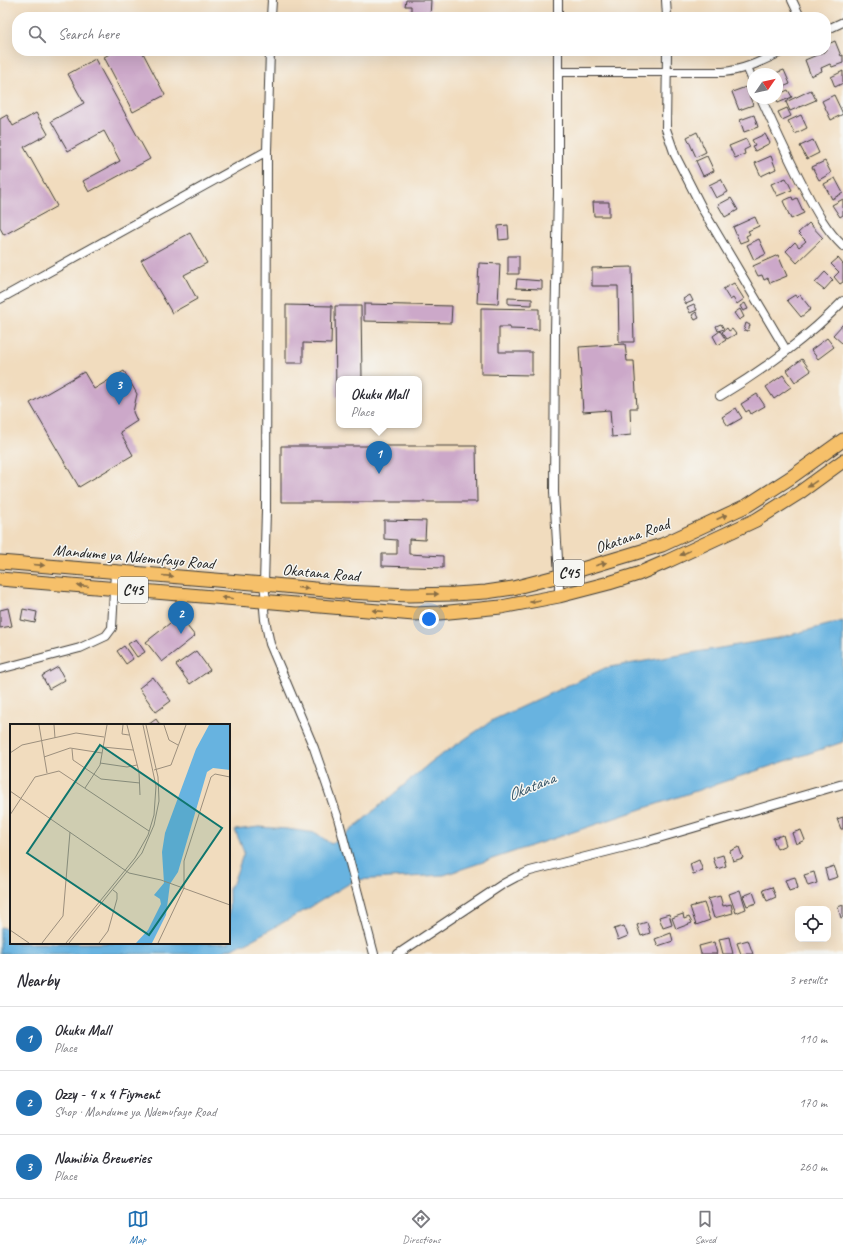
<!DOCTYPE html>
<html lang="en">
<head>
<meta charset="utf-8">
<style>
  body { margin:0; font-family:Caveat,sans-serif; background:#f2f2f3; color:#2b2b33 }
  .controls { position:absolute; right:12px; bottom:12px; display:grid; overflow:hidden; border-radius:8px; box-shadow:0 4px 16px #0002 }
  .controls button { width:36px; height:36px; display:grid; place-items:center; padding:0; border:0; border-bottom:1px solid #e1e1e2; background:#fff; color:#2b2b33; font:20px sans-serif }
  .compass { position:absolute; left:747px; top:68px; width:36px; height:36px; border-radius:50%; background:#fff; box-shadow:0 4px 16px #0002; rotate:56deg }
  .you { position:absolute; left:429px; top:619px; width:14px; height:14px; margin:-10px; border:3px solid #fff; border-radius:50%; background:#1a73e8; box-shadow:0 0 0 6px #1a73e833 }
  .badge { display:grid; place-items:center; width:26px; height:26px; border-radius:50%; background:#1f6fb2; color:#fff; font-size:13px; font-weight:700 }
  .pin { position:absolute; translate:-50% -33px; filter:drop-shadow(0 1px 2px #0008) }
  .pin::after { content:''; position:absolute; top:21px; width:14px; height:12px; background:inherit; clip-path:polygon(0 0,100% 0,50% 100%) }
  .popup { position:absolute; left:336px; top:376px; width:86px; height:52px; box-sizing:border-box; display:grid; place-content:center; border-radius:8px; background:#fff; filter:drop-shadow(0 1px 3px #0005); font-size:13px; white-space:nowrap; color:#7c7c81 }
  .popup b { font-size:15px; color:#2b2b33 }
  .popup::after { content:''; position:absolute; left:50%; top:100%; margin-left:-8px; border:8px solid transparent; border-top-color:#fff }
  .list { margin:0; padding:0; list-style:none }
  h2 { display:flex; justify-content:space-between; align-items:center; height:52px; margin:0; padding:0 16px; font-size:17px }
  h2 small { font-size:13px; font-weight:400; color:#7c7c81 }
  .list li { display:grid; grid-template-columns:26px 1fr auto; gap:12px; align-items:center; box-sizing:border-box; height:64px; padding:0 16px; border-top:1px solid #e1e1e2 }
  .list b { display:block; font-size:15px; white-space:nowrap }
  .list p { margin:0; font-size:13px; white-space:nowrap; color:#7c7c81 }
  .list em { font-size:13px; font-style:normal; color:#7c7c81 }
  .icon { flex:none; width:22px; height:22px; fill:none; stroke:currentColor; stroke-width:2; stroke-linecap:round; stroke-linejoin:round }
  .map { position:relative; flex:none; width:843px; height:954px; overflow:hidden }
  .search { position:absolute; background:#fff; box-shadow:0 4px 16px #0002; left:12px; right:12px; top:12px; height:44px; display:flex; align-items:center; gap:10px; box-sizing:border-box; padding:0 14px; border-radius:16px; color:#7c7c81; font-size:15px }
  .sheet { height:244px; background:#fff }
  nav { display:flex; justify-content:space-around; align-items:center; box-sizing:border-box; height:56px; border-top:1px solid #e1e1e2; background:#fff; font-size:11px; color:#7c7c81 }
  nav a { display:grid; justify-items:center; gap:2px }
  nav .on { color:#1f6fb2 }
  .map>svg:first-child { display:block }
  .water { fill:#67b3e0; stroke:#42687e }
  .building { fill:#cca8c9 }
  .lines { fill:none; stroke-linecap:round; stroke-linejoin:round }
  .minor-casing { stroke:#3c3934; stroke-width:10 }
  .primary-casing { stroke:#3c3934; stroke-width:15 }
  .minor { stroke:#fff; stroke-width:8 }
  .primary { stroke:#f6c06b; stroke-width:13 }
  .oneway { fill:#896e44 }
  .labels { text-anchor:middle; stroke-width:3; stroke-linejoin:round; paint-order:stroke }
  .shield { fill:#f6f6f2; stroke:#5d5d5c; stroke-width:1 }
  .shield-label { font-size:15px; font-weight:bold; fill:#1c1c1c }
  .street-label { font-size:16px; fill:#1c1c1c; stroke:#f6f6f2 }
  .water-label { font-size:17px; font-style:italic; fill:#3a586a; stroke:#f6f6f2 }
  .inset-road { fill:none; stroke:#9c8f7d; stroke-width:1 }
  .view { fill:#0f766e; fill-opacity:0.15; stroke:#0f766e; stroke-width:2 }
  .inset-edge { fill:none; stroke:#1c1c1c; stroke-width:2 }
</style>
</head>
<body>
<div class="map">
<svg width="843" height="954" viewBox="0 0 843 954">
  <rect width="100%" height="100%" fill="#f6f6f2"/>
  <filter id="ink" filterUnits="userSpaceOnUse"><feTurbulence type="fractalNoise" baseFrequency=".025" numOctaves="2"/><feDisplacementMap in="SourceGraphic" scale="8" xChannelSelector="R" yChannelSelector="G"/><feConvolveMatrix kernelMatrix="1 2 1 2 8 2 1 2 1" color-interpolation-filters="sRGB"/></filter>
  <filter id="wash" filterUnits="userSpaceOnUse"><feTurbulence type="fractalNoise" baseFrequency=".012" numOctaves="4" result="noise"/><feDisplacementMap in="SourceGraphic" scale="16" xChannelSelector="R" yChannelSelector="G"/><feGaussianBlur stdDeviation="0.9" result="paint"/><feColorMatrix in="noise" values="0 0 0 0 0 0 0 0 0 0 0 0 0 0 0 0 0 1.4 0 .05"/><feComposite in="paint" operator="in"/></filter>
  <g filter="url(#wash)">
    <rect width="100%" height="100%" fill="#f1dcbe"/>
    <path class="water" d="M843,621V742L444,875L355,880L309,908L246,943L216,954H0V927L11,929V943H229V886L233,883L244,852L235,830L259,827L287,829L316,833L331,844L343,837L431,762L493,720L605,668L778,638Z"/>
    <g id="blocks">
      <path class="building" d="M406,0H431L430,17L411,16V6H405Z
        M835,41L841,56L843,55V63L832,67L830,64L821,68L822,71L811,76L805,60L824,52V51H826V45Z
        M115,51H142L165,95L133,112L104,57Z
        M95,59L150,159L89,192L83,181L120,161L104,131L68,151L51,121L84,103L68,74Z
        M784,70L790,84L778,89L777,74H773Z
        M843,71V83L835,87L831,77Z
        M746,87L753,105L739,110L732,92Z
        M788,90L792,97L778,103L776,98H777V95Z
        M811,90L816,100L790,111L786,102Z
        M834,95L843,114L831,120L822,101Z
        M787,108L791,116L782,120L778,112Z
        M36,113L48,134L24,147L57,206L4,235L0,228V119L7,115L13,126Z
        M754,115L758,127L744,132L740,120Z
        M801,115L807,128L795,134L788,121Z
        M697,132L706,152L696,157L687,137Z
        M765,134L770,143L755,151L752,146L755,145L752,140Z
        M746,139L750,147L744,150L745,154L735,158L729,146Z
        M813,140L819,153L807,159L800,146Z
        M707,156L714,171L703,176L696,161Z
        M771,156L776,169L761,176L755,163Z
        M825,161L831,173L819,180L812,167Z
        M786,178L792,190L777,196L771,184Z
        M835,178L843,193L832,199L824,184Z
        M721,179L728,192L716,198L709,185Z
        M792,197L793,200L797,198L804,213L791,219L783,201Z
        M731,198L738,210L725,217L718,205Z
        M843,199V215L840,217L832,205Z
        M593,202H609V216H594Z
        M755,217L759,226L748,231L750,234L746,236L748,240L740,243L733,227Z
        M809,223L823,238L797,263L786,251L795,242L799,247L806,241L798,233Z
        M508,225L509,239L499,240L498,226Z
        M190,233L207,263L184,275L197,299L172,313L141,260Z
        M759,239L766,254L754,260L747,245Z
        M778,255L787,276L770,283L768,278L764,280L762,275L758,276L753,266Z
        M508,256H519V274H508Z
        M838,258L843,264V282L840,284L834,277L839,272L831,264Z
        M479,263L500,264L498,304L477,303Z
        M632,267L634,342H619L618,286H592V268Z
        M825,272L833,280L824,290L815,283Z
        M517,279L542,281V289L516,288Z
        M734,283L744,299L737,304L733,298L730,300L723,289Z
        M690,295L693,301L686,304L683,299Z
        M795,295L797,298L800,295L811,309L801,317L787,300Z
        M508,298L532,299V305L508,304Z
        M745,303L748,309L743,311L740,306Z
        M364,304L452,306L451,323L364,321Z
        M694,304L697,310L690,313L687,307Z
        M286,305L332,306L331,344L303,343V363H286Z
        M335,306H361L362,379H339V397H336Z
        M481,308L539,309V330L510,329V327H499V352H532V375L481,374Z
        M740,309L744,317L739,320L734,313Z
        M696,312L699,318L695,320L692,315Z
        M746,323L750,325L748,331L744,330Z
        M721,324L724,329L718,331L716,326Z
        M843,324V344L833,335Z
        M727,328L729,331L732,329L736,334L727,339L722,332Z
        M720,331L726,340L718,345L713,336Z
        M827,338L834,347L818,359L811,350Z
        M625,344L627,361H634L637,408H630L631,435L612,437L610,410L583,412L579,347Z
        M802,359L811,371L795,382L787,370Z
        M124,371L137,394L133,412L137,421L120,432L133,455L79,487L30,403L84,372L94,389Z
        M783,375L791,387L774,399L766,387Z
        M757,394L765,406L751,414L749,410L746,412L741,404Z
        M736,408L742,418L728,426L722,417Z
        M281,446H476L477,502H281Z
        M384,520L426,521L425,540L409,539V554L443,556V568L382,566V554H397V540L384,539Z
        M8,608L12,626L0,628V610Z
        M23,609L37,612L35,623L21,620Z
        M179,616L195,636L162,662L146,642Z
        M136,639L145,652L137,657L128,644Z
        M124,646L133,659L126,664L117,651Z
        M196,651L210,670L190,684L176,665Z
        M58,667L65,680L49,689L42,676Z
        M153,677L171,701L156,712L139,688Z
        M156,719L160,725H148Z
        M843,817V829H841L837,819Z
        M801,830L805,840L796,844L792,833Z
        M783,835L786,845L777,849L773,838Z
        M739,847L743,858L733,861L730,851Z
        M723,855L726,866L717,869L713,858Z
        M699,860L703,871L693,874L690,864Z
        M834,866L838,877L828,880L825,869Z
        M814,872L817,883L808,886L804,875Z
        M795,877L798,888L789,891L785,880Z
        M772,887L776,897L767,901L763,890Z
        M740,890L746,909L736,913L729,894Z
        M753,892L757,903L747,906L743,896Z
        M720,896L723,906L731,904L733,913L714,918L708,899Z
        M704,903L710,920L696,925L690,907Z
        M843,905V917L841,918L838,907Z
        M669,914L672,925L663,928L659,917Z
        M683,914L684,919L689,917L692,923L676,929L672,918Z
        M647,922L650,933L641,936L637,925Z
        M624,926L628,936L618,940L614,929Z
        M671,933L673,941L658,946L655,939Z
        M729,937L733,954H723L719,939Z
        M748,940L753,954H741L737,943Z
        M714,942L717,954H701L699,946Z"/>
    </g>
  </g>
  <g filter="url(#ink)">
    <use href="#blocks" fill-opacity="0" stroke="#3c3934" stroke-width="1"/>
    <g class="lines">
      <g class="minor-casing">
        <path id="minor" d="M666,0L667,17
          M792,0L800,17
          M271,17L272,0
          M558,17V0
          M826,30L843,22
          M270,51L267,151L266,510L264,584L266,601L264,609L265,620L270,644L314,748L338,818L374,954
          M558,51V193L555,332L554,492L559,576V596
          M667,51L666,129L675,155L703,210L786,350
          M747,67L753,81
          M558,72H723C745,70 764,60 783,51
          M761,98C775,129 789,160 805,190C816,211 826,230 843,246
          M0,299L267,151
          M720,396C762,371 810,336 843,301
          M0,669L80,648L106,636L112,628L115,572
          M398,954L503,884L516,877L530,871L645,842L843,784"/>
      </g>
      <g class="primary-casing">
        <path id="primary" d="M0,562L264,584L345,592L409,595L454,594L486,592L513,588L559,576L662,545L748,505L790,478L843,440
          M0,579L414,614L439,613L501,607L559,596L609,583L638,574L668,561L756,520L799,493L843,461"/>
      </g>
      <use href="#minor" class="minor"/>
      <use href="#primary" class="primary"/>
    </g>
    <defs><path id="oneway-solid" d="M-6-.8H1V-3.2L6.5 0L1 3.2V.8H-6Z"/></defs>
    <g class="oneway">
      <use href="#oneway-solid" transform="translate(812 484) rotate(145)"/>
      <use href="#oneway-solid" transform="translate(722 517) rotate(-25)"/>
      <use href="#oneway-solid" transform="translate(685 553) rotate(155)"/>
      <use href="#oneway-solid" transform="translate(601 564) rotate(-16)"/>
      <use href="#oneway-solid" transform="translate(39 565) rotate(5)"/>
      <use href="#oneway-solid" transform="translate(168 576) rotate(5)"/>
      <use href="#oneway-solid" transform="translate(83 586) rotate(-175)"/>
      <use href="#oneway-solid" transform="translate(303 588) rotate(6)"/>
      <use href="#oneway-solid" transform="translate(433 594) rotate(-1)"/>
      <use href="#oneway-solid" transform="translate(227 598) rotate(-175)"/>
      <use href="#oneway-solid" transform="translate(535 601) rotate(170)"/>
      <use href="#oneway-solid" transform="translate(378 611) rotate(-175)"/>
    </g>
  </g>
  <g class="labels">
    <g class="shield">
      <rect x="554" y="560" width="30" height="26" rx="3"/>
      <rect x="118" y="577" width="30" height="26" rx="3"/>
    </g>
    <g class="shield-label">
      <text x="569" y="578">C45</text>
      <text x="133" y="595">C45</text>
    </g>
    <g class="street-label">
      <text transform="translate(632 535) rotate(-19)" y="6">Okatana Road</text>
      <text transform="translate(134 556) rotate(5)" y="6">Mandume ya Ndemufayo Road</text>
      <text transform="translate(321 572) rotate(5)" y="6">Okatana Road</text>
    </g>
    <g class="water-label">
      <text transform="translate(531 786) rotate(-22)" y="6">Okatana</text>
    </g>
  </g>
  <g transform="translate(10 724)">
    <rect width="220" height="220" fill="#f1dcbe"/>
    <path d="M199,1H220V46L203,44L197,48L168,148L160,160L156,191L142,219H126L138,206L151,180L150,175L144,171L154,159L152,128L155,109L186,25Z" fill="#67b3e0"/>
    <path class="inset-road" d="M29,1L37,49M44,1L45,14M113,1L112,10L119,11M117,1L129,48L130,71M154,1L159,16L168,21M93,23L123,26M62,25L63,36L91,55L130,59M0,29L12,21L66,9L94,13M34,33L60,24L92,29M90,39L117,43L127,41M144,46L161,41L176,1M75,64L90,41L97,1M0,67L119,149L151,156L220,181M0,91L25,53L49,47L139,107M0,206L19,219M32,219L53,192L60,108M56,219L125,134L138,111L144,91L146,62L133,1M59,219L132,129L144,101L149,77L148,53L136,1M89,219L98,207L107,175V169L103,166M148,219L174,164V137L201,53L205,50L220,53"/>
    <path class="view" d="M90,21L212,104L139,211L17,129Z"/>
    <rect width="220" height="220" class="inset-edge"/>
  </g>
</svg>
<div class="controls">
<button><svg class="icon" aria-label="locate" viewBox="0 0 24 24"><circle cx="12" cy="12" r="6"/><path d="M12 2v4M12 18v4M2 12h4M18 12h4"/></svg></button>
</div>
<svg class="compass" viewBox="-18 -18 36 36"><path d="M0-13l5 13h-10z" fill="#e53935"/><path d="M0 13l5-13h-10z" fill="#7c7c81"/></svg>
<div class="you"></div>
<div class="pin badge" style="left:379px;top:474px">1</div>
<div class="popup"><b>Okuku Mall</b>Place</div>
<div class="pin badge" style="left:181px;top:634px">2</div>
<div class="pin badge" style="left:119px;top:405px">3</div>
<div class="search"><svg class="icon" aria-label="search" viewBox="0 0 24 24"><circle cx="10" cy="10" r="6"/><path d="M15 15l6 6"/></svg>Search here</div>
</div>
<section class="sheet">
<h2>Nearby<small>3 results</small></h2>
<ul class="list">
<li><span class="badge">1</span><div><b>Okuku Mall</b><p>Place</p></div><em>110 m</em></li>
<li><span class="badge">2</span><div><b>Ozzy - 4 x 4 Fiyment</b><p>Shop · Mandume ya Ndemufayo Road</p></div><em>170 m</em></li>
<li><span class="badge">3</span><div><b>Namibia Breweries</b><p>Place</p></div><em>260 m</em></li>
</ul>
</section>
<nav>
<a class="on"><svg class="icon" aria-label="map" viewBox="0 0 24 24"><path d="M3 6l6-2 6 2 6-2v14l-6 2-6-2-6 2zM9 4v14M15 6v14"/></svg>Map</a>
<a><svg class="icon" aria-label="directions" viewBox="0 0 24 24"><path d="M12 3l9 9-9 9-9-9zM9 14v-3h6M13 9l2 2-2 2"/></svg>Directions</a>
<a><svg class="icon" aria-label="saved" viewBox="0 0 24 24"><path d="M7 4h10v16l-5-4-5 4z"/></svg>Saved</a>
</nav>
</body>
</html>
